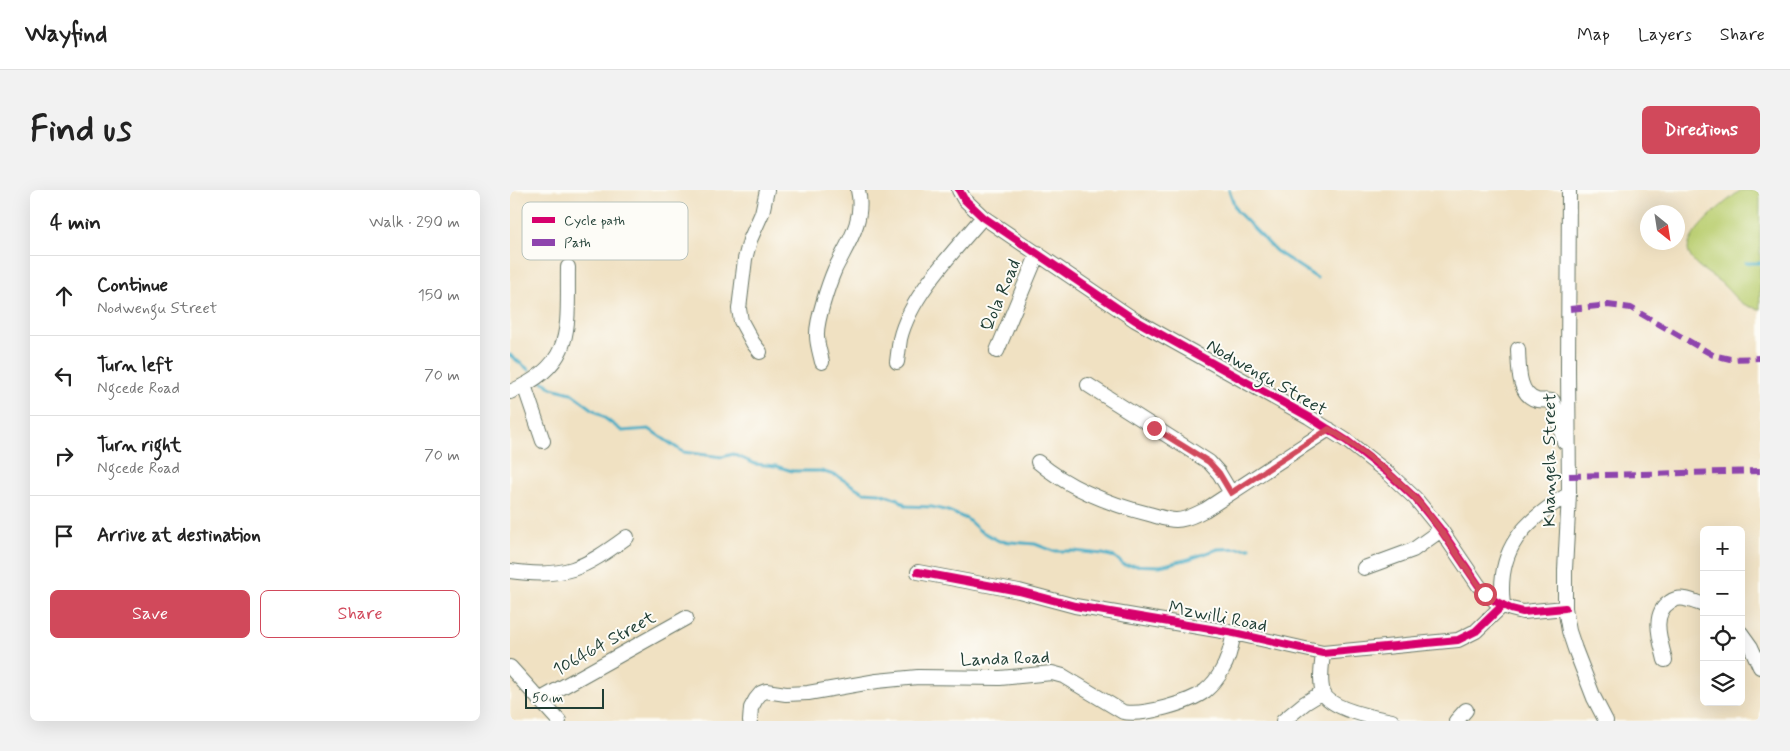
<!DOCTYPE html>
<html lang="en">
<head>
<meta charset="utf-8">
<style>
  body { margin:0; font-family:Mynerve,sans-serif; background:#f2f2f2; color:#222 }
  .controls { position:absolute; right:15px; bottom:15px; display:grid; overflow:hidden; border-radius:8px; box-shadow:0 5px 20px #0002 }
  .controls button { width:45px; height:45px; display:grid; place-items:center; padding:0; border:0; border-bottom:1px solid #e0e0e0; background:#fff; color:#222; font:25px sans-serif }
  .compass { position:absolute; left:1130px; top:15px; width:45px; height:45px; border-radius:50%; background:#fff; box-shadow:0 5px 20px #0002; rotate:150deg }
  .scale { position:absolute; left:15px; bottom:12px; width:79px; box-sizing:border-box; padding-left:5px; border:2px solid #1f3d34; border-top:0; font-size:14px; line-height:18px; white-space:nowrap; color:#1f3d34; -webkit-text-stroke:4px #fdfcf7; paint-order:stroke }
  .stop { position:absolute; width:15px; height:15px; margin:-11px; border:4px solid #d1495b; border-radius:50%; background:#fff }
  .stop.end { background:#d1495b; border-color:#fff; box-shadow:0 1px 5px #0008 }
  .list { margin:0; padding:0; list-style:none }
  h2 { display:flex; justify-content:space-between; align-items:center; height:65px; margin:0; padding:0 20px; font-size:21px }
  h2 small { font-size:16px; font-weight:400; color:#767676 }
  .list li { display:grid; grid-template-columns:32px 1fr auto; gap:15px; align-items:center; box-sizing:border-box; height:80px; padding:0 20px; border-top:1px solid #e0e0e0 }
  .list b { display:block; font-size:19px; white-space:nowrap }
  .list p { margin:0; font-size:16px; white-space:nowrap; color:#767676 }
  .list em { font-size:16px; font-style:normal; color:#767676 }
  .actions { display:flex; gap:10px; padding:15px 20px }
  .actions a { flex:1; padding:11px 0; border:1px solid #d1495b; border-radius:8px; text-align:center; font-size:18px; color:#d1495b }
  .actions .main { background:#d1495b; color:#fff }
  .icon { flex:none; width:28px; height:28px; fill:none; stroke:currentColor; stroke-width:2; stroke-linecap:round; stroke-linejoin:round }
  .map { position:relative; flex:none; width:1250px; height:531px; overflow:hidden; border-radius:8px }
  header { display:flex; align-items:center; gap:30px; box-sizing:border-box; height:70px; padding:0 25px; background:#fff; border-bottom:1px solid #e0e0e0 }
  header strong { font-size:24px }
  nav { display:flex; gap:28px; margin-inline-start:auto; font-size:18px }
  .intro { display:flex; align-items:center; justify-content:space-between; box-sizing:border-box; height:120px; padding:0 30px }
  h1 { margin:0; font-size:35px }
  .button { padding:12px 22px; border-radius:8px; background:#d1495b; color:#fff; font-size:18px; font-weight:700 }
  main { display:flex; gap:30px; padding:0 30px }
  aside { flex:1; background:#fff; border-radius:8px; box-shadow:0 5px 20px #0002 }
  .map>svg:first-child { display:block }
  .green { fill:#bbcf72; stroke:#6d8653 }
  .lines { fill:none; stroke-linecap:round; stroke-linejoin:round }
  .stream { stroke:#44abc4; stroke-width:3 }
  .minor-casing { stroke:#687666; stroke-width:16 }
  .minor { stroke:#fff; stroke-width:14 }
  .quiet { stroke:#8e44ad; stroke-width:6; stroke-dasharray:12 6; stroke-linecap:butt }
  .cycleway-casing { stroke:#fdfcf7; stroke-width:11 }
  .cycleway { stroke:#d6006c; stroke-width:8 }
  .route { stroke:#d1495b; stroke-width:6 }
  .labels { text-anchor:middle; stroke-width:4; stroke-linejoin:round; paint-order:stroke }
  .street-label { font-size:18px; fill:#1f3d34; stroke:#fdfcf7 }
  .key { fill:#fdfcf7; stroke:#bac3bc; stroke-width:1 }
  .key-label { font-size:14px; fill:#1f3d34 }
</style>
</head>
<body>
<header>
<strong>Wayfind</strong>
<nav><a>Map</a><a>Layers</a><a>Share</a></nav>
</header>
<div class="intro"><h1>Find us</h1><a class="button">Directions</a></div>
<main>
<aside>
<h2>4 min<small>Walk · 290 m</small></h2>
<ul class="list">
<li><svg class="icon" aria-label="ahead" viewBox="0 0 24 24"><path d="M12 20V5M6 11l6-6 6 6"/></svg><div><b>Continue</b><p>Nodwengu Street</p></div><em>150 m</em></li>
<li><svg class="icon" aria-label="left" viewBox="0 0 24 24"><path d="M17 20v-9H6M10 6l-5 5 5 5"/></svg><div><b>Turn left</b><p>Ngcede Road</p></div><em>70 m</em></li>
<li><svg class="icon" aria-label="right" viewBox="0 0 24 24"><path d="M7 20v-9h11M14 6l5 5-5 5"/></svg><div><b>Turn right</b><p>Ngcede Road</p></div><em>70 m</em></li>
<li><svg class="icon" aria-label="arrive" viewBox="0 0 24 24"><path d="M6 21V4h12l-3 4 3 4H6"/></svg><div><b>Arrive at destination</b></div></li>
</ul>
<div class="actions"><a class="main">Save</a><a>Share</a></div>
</aside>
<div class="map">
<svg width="1250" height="531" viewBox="0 0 1250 531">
  <rect width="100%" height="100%" fill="#fdfcf7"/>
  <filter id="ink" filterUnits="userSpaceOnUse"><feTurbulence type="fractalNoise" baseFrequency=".02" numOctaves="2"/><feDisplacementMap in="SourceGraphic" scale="10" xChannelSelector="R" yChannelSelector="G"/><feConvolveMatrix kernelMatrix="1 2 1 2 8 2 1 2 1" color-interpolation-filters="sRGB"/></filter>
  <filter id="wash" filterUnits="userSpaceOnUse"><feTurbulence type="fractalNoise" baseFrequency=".0096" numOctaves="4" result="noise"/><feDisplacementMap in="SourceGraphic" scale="20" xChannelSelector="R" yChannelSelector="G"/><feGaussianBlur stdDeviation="1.12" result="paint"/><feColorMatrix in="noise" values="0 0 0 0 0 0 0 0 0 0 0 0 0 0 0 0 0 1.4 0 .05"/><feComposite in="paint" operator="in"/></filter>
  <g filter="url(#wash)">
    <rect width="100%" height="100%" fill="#f0e1c2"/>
    <path class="green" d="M1231,0H1250V119C1226,115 1227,107 1210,92C1199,83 1185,77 1179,64C1171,45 1218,10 1231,0Z"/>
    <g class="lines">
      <path class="stream" d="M719,0L726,20L766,61L807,88
        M1236,73H1250
        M0,165L19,180
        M32,191L42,198L61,203L112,241L139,239L173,262L212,267L223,264L245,274L266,276L282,281H311L327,286L353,302L369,303L388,309L397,316L422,317L438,321L457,329L469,340L489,351L525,354L543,361H564L593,364L605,367L614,375L650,376L679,369L708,359L740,358"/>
    </g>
  </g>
  <g filter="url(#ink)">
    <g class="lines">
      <g class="minor-casing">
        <path id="minor" d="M449,0L454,9L473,27L625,130L799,227L837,251L878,283L905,308L931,340L969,396L985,411L1001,419L1013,422L1055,418
          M1059,0L1058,178L1059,304L1055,380V418L1059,441L1065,459L1084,508L1096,531
          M1008,159C1009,175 1007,205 1027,210C1032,211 1038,210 1043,211L1054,252
          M487,161L528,63
          M250,162L243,153L231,131L229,119L235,69L240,50L252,23L257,0
          M312,172C310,163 307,154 307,146C306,131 319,93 325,79C338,53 355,30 348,0
          M387,172C388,164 389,156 390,149C400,106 445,60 473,27
          M14,195L33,251
          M578,195L699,272L709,283L721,303
          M0,202C66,174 57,138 58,77
          M528,272C560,299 599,314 639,324C647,326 657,330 666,330C677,330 686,324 695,320L819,239
          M854,378L903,360L931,340
          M0,381C55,389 73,379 117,347
          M408,382L509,401L565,416L724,443L813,463L948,450L966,441L993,415C986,359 1014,331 1059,304
          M1231,443L1241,457L1250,477
          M813,463C812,475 809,490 813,502C819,519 866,528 882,531
          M1155,470C1151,452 1140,424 1160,412C1164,409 1170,408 1175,409C1181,410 1188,413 1194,415
          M0,477L49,531
          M29,510L176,428
          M240,531L241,518L246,509L251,503L256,501L276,504L298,503L367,491L408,487L490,488L542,483L553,486L613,522C633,526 679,513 695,501C701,496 708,488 712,480C719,469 721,456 724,443
          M773,531L795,513L813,502
          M946,531L956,520"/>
      </g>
      <use href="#minor" class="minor"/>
      <path class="quiet" d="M1060,119L1098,115L1121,118L1203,165L1220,169L1250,168
        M1059,286L1250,281"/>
      <g class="cycleway-casing">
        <path id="cycleway" d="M449,0L454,9L473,27L625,130L799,227L837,251L878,283L905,308L931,340L969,396L985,411L1001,419L1013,422L1055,418
          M408,382L509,401L565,416L724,443L813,463L948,450L966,441L993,415"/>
      </g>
      <use href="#cycleway" class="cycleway"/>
    </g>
  </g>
  <g class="lines" filter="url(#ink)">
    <path class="route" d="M644,238L699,272L709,283L721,303L819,239C849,258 880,282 905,308C932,337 951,373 975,404"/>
  </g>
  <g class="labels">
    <g class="street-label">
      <text transform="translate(490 105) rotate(-67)" y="6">Qola Road</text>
      <text transform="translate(757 187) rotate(30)" y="6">Nodwengu Street</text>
      <text transform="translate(1039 270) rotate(-90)" y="6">Khangela Street</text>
      <text transform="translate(708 426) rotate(11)" y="6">Mzwilli Road</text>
      <text transform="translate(94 453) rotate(-29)" y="6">106464 Street</text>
      <text transform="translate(495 468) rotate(-2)" y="6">Landa Road</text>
    </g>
  </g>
  <rect x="12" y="12" width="166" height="58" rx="8" class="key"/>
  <rect x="22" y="27" width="23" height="6" fill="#d6006c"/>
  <rect x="22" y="49" width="23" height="7" fill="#8e44ad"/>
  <g class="key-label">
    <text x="54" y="35">Cycle path</text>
    <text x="54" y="57">Path</text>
  </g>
</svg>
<div class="controls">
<button>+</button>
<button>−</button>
<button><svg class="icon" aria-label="locate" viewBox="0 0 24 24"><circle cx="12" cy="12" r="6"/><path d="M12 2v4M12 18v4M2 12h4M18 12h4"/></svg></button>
<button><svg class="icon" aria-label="layers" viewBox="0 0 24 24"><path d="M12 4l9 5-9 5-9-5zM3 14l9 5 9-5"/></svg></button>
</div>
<svg class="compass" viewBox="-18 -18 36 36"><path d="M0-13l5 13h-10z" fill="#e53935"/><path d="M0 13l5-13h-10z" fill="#767676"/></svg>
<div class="scale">50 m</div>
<div class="stop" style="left:975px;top:404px"></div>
<div class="stop end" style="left:644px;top:238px"></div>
</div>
</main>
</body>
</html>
